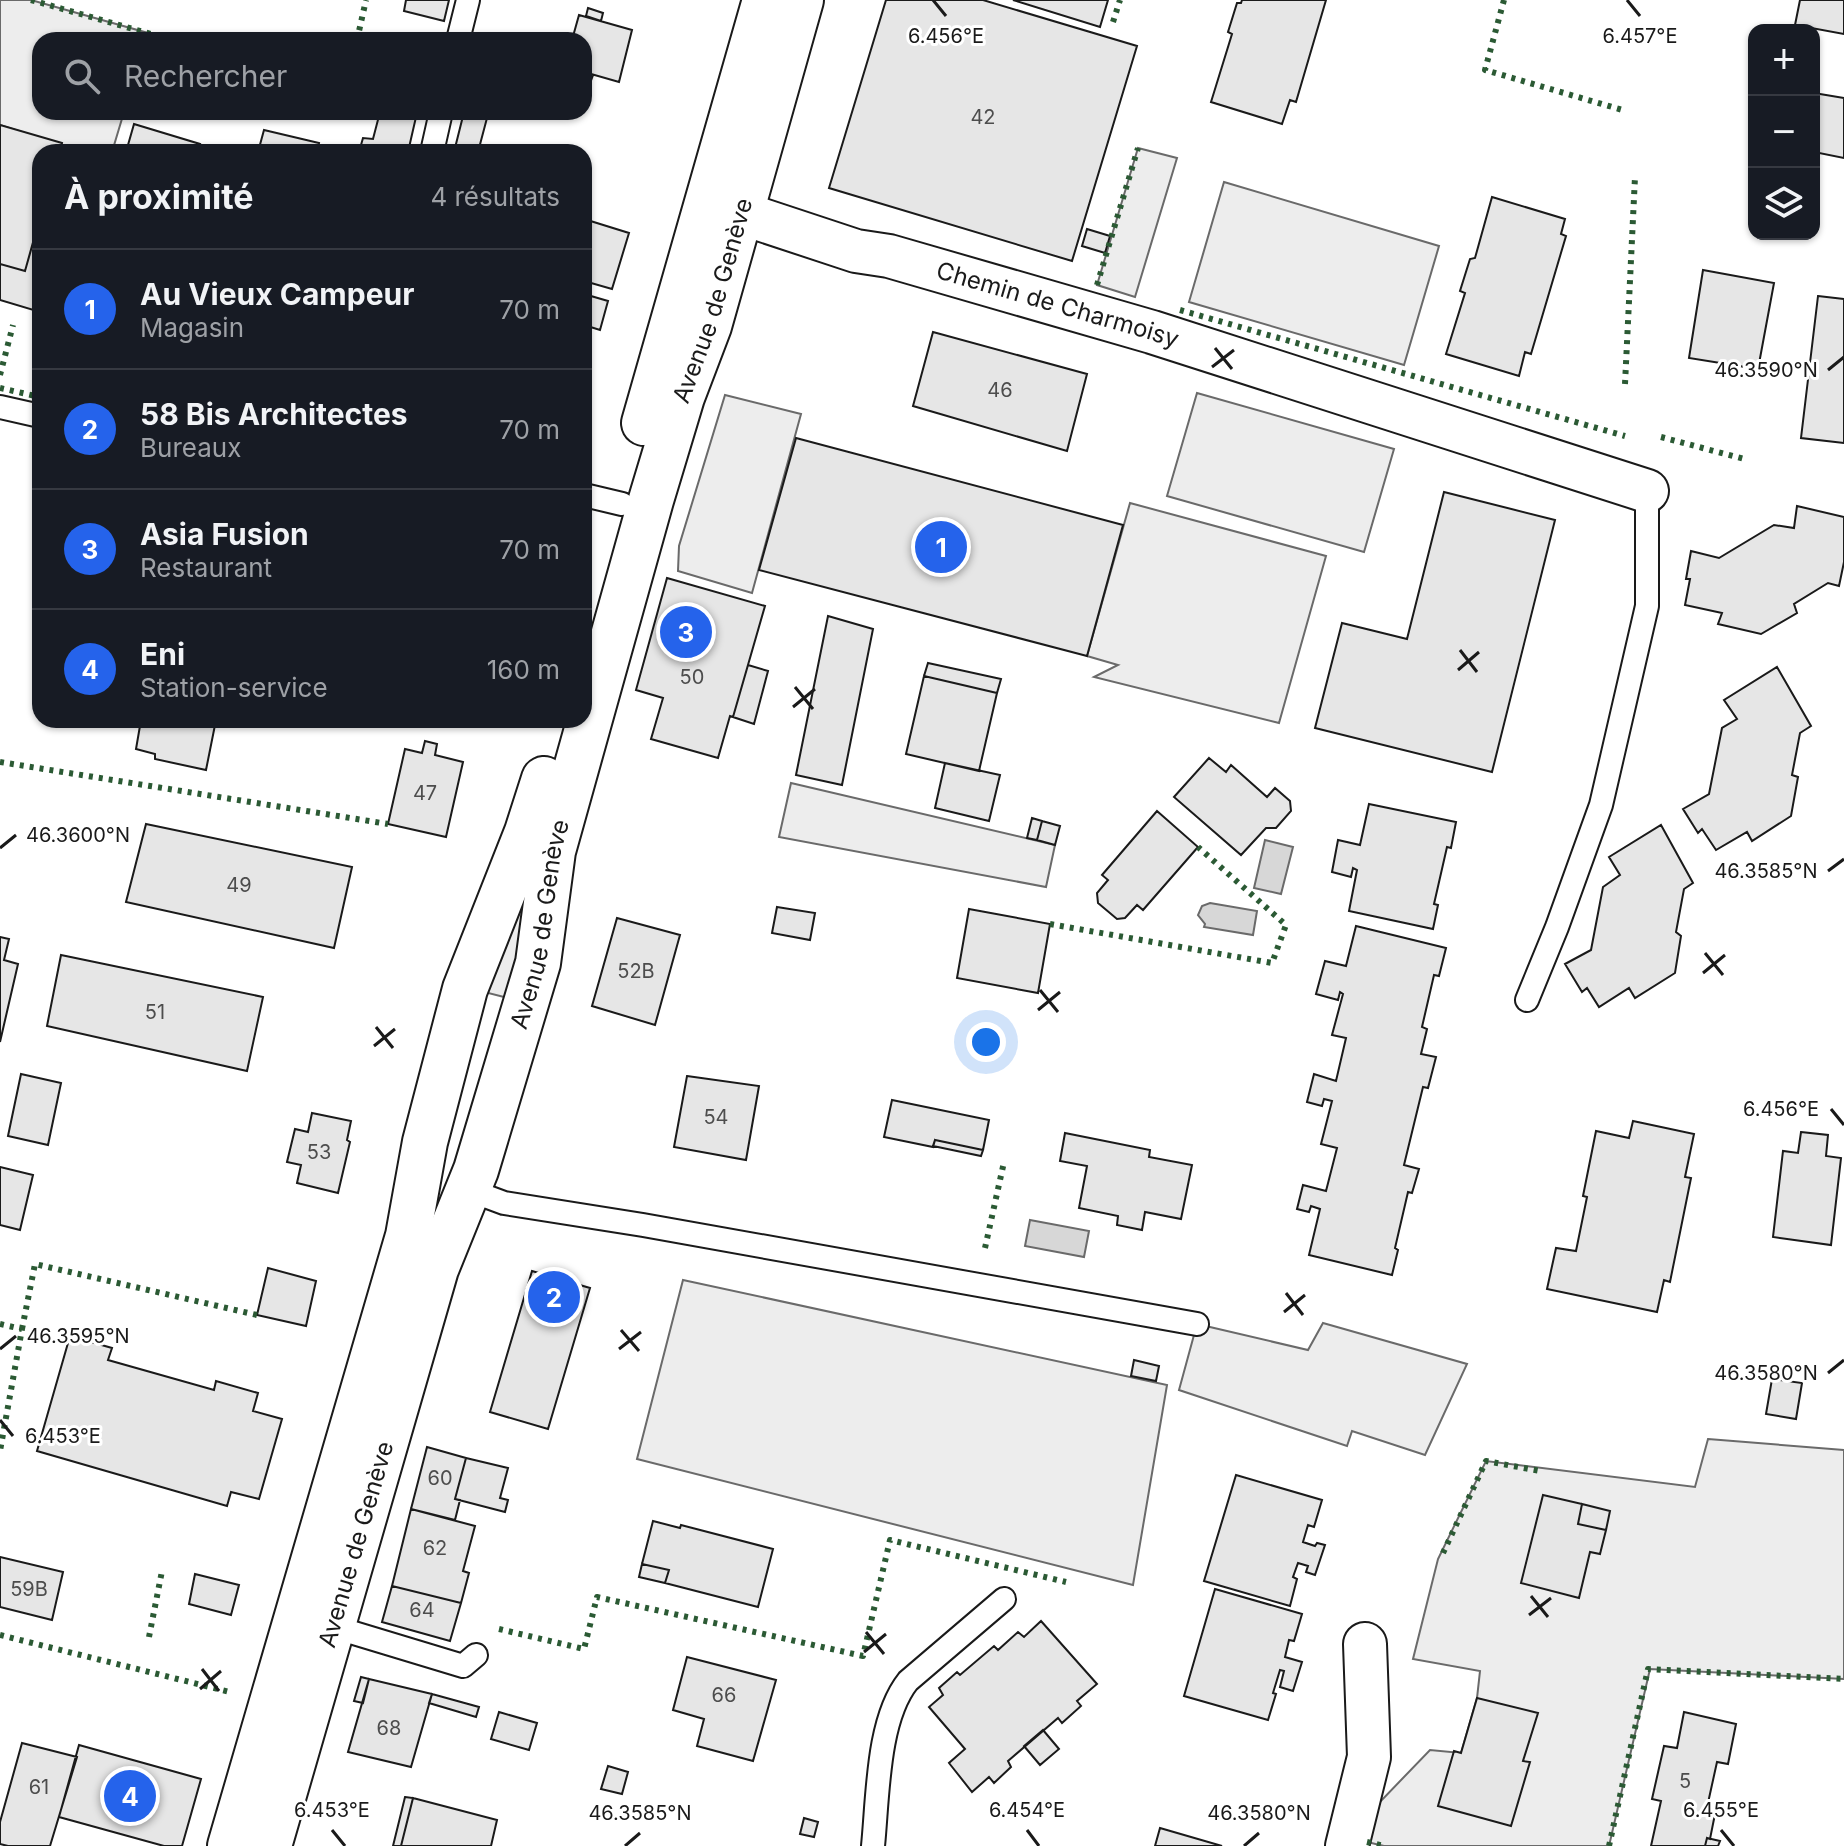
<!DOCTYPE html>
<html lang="fr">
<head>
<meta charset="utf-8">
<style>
  body { margin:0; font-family:Inter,sans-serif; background:#242831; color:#f1f3f6 }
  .controls { position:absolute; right:24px; top:24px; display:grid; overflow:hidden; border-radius:16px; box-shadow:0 2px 6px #0004 }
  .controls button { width:72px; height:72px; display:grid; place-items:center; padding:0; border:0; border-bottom:2px solid #363941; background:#171b24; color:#f1f3f6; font:40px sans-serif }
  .you { position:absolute; left:986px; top:1042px; width:28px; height:28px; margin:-20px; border:6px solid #fff; border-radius:50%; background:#1a73e8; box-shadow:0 0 0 12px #1a73e833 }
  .badge { display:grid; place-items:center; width:52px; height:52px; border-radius:50%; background:#2563eb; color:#fff; font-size:26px; font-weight:700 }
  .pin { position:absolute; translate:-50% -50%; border:4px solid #fff; box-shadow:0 2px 8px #0006 }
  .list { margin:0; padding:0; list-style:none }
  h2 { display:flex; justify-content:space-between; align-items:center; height:104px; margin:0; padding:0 32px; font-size:34px }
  h2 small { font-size:26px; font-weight:400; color:#9ea1a6 }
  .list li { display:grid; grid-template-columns:52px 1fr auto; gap:24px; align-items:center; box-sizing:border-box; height:120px; padding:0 32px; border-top:2px solid #363941 }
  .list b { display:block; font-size:30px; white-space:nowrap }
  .list p { margin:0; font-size:26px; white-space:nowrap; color:#9ea1a6 }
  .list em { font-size:26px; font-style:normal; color:#9ea1a6 }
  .icon { flex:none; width:44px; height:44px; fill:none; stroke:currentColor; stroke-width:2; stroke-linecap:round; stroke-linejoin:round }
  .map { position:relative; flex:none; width:1844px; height:1846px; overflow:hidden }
  .search { position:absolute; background:#171b24; box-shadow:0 2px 6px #0004; left:32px; top:32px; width:560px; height:88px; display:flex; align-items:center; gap:20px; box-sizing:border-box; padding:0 28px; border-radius:24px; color:#9ea1a6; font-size:30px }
  .panel { position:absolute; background:#171b24; box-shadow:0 2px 6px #0004; left:32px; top:144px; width:560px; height:584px; border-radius:24px }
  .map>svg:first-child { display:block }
  .built { fill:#ededed; stroke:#6a6a6a; stroke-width:2 }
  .water { fill:#d7d7d7; stroke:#6a6a6a; stroke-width:2 }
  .building { fill:#e6e6e6; stroke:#1a1a1a; stroke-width:2 }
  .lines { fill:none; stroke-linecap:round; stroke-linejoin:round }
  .service-casing { stroke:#1a1a1a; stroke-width:26 }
  .minor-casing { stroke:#1a1a1a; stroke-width:46 }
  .secondary-casing { stroke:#1a1a1a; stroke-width:48 }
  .service { stroke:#fff; stroke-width:22 }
  .minor { stroke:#fff; stroke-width:42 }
  .secondary { stroke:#fff; stroke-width:44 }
  .hedge { stroke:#2b5a34; stroke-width:6; stroke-dasharray:4 6; stroke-linecap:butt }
  .ticks { fill:none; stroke:#1a1a1a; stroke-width:3 }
  .labels { text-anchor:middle; stroke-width:6; stroke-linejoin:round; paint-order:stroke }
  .number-label { font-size:20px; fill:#4d4d4d }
  .street-label { font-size:24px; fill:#1a1a1a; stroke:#fff }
  .ticks-label { font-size:20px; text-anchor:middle; fill:#1a1a1a; stroke:#fff; stroke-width:6; stroke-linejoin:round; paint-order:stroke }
</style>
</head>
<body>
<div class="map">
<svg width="1844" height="1846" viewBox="0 0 1844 1846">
  <rect width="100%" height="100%" fill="#fff"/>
  <path class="built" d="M0,0H31L148,33L145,40H40V112H124L112,152H84L0,125Z
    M1138,148L1177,158L1135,297L1097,285Z
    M1224,182L1439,246L1404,365L1189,302Z
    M1197,393L1394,449L1364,552L1167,496Z
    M725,395L801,414L752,593L678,571L679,546Z
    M1130,503L1326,556L1279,723L1094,677L1118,665L1087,656Z
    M571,720L508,998L488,993L485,983Z
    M791,783L1055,845L1046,887L779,837Z
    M683,1280L1167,1385L1133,1585L637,1459Z
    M1323,1323L1467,1364L1425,1455L1352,1431L1347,1446L1179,1390L1197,1324L1308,1350Z
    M1708,1439L1844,1450V1679L1650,1669L1609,1846H1384L1367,1842L1377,1805L1430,1750L1461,1753L1477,1698L1480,1671L1413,1659L1438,1559L1486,1461L1695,1487Z"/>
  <path class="water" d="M1265,840L1293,847L1281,894L1254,888Z
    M1210,903L1257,911L1253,935L1204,927L1205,924L1198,915L1202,906Z
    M1030,1220L1089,1231L1084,1257L1025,1246Z"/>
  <path class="building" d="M406,0H449L444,21L404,11Z
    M886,0H983L1137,46L1072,261L829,188Z
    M1013,0H1108L1100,27Z
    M1242,0H1326L1296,102L1290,100L1282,124L1211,102L1232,34L1228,32L1237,3H1241Z
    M1800,0H1844V34L1795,25Z
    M588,8L603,13L601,21L586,16Z
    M579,15L632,30L619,82L584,72V40H572Z
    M584,72L593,75L589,86L584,84Z
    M1814,93L1844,98V158L1814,152Z
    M380,112H396L416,117L408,152H359L363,138L373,139Z
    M464,112L487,118L478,152H454Z
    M134,124L200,144L197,152H126Z
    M0,125L62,143L60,152H40V218L25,271L0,264Z
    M264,130L319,143L317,152H258Z
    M1492,197L1565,219L1561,234L1566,236L1531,354L1525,352L1519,376L1446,354L1465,293L1460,291L1470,259L1475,258Z
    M584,219L629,233L612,289L584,281Z
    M37,228L40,229V312L0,300V264L25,271Z
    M1087,229L1110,236L1105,253L1082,246Z
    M1703,270L1774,283L1758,369L1689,358Z
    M584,294L608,301L600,330L584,325Z
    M1818,296L1844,299V443L1801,438Z
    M933,332L1087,374L1067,451L913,406Z
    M796,438L1123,525L1087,656L759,570Z
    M1444,492L1555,520L1492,772L1315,728L1342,623L1407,639Z
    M1797,506L1844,517V562L1839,586L1828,583L1794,604L1797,613L1761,634L1718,624L1722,613L1685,605L1690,579H1686L1691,551L1719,558L1774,525L1794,528Z
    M667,578L765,606L733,717L730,716L718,758L651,739L663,698L636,690Z
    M828,616L873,629L842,785L796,775Z
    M928,663L1001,679L997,693L924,676Z
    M748,665L768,671L754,724L733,717Z
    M1777,667L1811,726L1800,733L1792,775L1798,777L1791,816L1752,841L1747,832L1716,850L1702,829L1698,833L1683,809L1709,794L1722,728L1737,719L1724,700Z
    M924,676L997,693L979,771L906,754Z
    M141,720H216L206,770L155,759V754L136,749Z
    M425,741L437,744L435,755L463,762L446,837L388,824L405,749L422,753Z
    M1209,758L1226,772L1231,765L1267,797L1275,788L1290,801L1291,811L1276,828H1266L1241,855L1174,797Z
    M945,763L1000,775L989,821L935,808Z
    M1369,804L1456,822L1451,848L1447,847L1434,904L1438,905L1433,929L1349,911L1357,870L1353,868L1351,877L1332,872L1338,840L1360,845Z
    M1157,811L1198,847L1143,910L1137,905L1125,918L1117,919L1098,903L1097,893L1108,880L1102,875Z
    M1032,818L1042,821L1037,840L1027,838Z
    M1042,821L1060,826L1055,845L1037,840Z
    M146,824L352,867L334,948L126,902Z
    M1661,825L1693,883L1684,889L1676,932L1681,936L1675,973L1635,998L1629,988L1599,1007L1587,988L1582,992L1565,964L1591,950L1603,887L1620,875L1609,857Z
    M777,907L815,913L810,940L772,933Z
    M969,909L1050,924L1038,993L957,978Z
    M617,918L680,935L655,1025L592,1006Z
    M1356,926L1446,948L1439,976L1434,975L1422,1027L1427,1029L1421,1054L1436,1057L1428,1088L1423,1087L1404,1165L1419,1169L1412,1193L1408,1192L1395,1248L1398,1250L1392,1275L1309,1255L1320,1209L1311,1206L1309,1212L1297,1209L1303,1185L1326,1191L1337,1148L1321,1144L1332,1101L1324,1099L1322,1106L1307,1102L1314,1074L1336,1081L1346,1038L1332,1035L1343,994L1340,992L1338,1000L1316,994L1325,961L1346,966Z
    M0,937L9,939L4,960L18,964L0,1042Z
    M61,955L263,997L247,1071L47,1026Z
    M21,1074L61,1083L48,1145L8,1136Z
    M687,1076L759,1086L746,1160L674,1147Z
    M892,1100L989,1120L983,1150L935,1140L933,1147L884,1137Z
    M312,1113L351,1121L347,1140L350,1142L338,1193L297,1183L301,1165L287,1162L295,1129L308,1132Z
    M1633,1121L1694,1134L1685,1177L1691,1178L1670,1282L1664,1280L1657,1312L1547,1289L1556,1248L1576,1251L1587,1197L1583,1196L1596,1131L1629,1138Z
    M1801,1132L1828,1135L1826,1156L1841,1158L1831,1245L1773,1237L1783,1151L1798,1153Z
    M1065,1133L1150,1150L1149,1157L1192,1165L1181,1219L1145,1212L1142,1230L1117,1225L1118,1216L1079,1208L1087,1166L1060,1161Z
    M935,1140L983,1150L981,1156L933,1146Z
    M0,1167L33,1175L20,1230L0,1225Z
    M268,1268L316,1281L306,1326L257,1315Z
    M532,1271L590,1288L548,1429L490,1412Z
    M70,1336L112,1348L108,1360L214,1390L216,1381L258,1393L253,1411L282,1419L259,1499L231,1492L227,1506L37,1451Z
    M1134,1360L1159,1366L1156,1381L1131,1376Z
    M1772,1379L1802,1383L1796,1419L1766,1414Z
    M427,1447L466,1458L455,1499L460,1500L455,1520L411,1509Z
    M466,1458L508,1468L500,1498L508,1500L505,1512L455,1499Z
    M1236,1475L1322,1500L1314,1527L1308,1525L1303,1542L1315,1546L1317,1543L1325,1545L1315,1575L1306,1572L1308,1566L1298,1563L1293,1577L1297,1579L1290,1606L1204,1581Z
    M1543,1495L1582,1504L1578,1524L1606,1530L1600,1554L1590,1552L1579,1598L1521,1583Z
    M1582,1504L1610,1511L1606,1530L1578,1524Z
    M411,1509L475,1526L463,1571L469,1573L461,1603L392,1586Z
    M653,1521L680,1528L681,1525L773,1549L758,1607L665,1583L669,1570L642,1564Z
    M0,1557L63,1572L52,1620L0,1607Z
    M642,1564L669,1570L665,1583L639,1577Z
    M195,1574L239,1585L231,1615L189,1604Z
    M392,1586L461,1603L450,1641L382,1622Z
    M1215,1589L1302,1614L1294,1641L1289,1640L1285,1657L1302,1662L1293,1691L1280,1687L1284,1671L1280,1670L1273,1693L1276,1694L1268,1720L1184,1696Z
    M1041,1621L1097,1684L1077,1701L1081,1706L1062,1723L1058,1718L1008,1761L1011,1767L994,1783L989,1777L972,1792L949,1763L965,1749L929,1707L943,1695L939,1688L957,1672L960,1675L994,1646L998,1650L1018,1632L1024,1637Z
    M687,1657L776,1680L753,1761L697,1746L704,1719L673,1710Z
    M361,1677L369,1679L363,1703L354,1701Z
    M369,1679L432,1694L411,1767L348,1752Z
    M432,1694L479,1707L476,1717L429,1703Z
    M1477,1698L1538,1713L1523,1761L1530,1762L1511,1826L1438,1806L1454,1751L1461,1753Z
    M499,1712L537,1723L529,1750L491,1739Z
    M1684,1712L1736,1724L1728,1764L1717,1762L1706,1812L1715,1814L1710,1839L1707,1838L1705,1846H1651L1661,1801L1652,1799L1664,1746L1677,1748Z
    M1043,1730L1059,1749L1040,1765L1024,1746Z
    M22,1743L77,1757L50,1846H8L0,1844V1822Z
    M79,1745L201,1779L182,1846H164L59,1817Z
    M608,1766L628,1772L622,1794L601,1789Z
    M405,1797L413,1798L401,1846H393Z
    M413,1798L497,1820L491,1846H401Z
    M804,1818L818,1822L814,1837L800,1834Z
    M1160,1828L1222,1846H1155Z
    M1707,1838L1720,1841L1718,1846H1705Z"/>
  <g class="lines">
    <g class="service-casing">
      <path id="service" d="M458,40L468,0
        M432,152L441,112
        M0,407L40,416
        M584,495L622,504
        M1527,1000L1557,927L1601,805L1647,606V491
        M469,1190L504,1203L643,1225L1197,1324
        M334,1627L463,1666L476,1655
        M873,1846C878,1797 877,1720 908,1681L1004,1599"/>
    </g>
    <g class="minor-casing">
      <g id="minor">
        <path id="s1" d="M741,213L856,251L889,256L1152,332L1647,491"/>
        <path d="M1347,1846L1369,1757L1365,1644"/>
      </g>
    </g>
    <g class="secondary-casing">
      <g id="secondary">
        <path d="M644,423L765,0"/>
        <path d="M230,1846L408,1236L425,1142L465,989L527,832L544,779"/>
        <path id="s2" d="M269,1846L436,1269L476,1170L538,963L553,851L651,500L682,397L709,326L801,0"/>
      </g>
    </g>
    <use href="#service" class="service"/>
    <use href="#minor" class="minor"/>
    <use href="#secondary" class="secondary"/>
    <path class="hedge" d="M31,0L172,40
      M1504,0L1485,70L1626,111
      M1113,22L1120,0
      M357,40L366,0
      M1097,285L1138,148
      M1180,310L1625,436
      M0,375L13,325
      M1625,384L1635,177
      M0,388L40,397
      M1661,437L1748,460
      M0,762L388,824
      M1050,924L1272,963L1286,925L1198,847
      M985,1248L1004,1162
      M0,1324L22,1329L0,1451
      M22,1329L35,1264L257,1315
      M1443,1553L1486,1461L1540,1471
      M499,1629L584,1649L597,1597L863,1656L890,1540L1066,1582
      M0,1635L230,1692
      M149,1637L162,1571
      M1367,1842L1384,1846
      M1609,1846L1648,1669L1844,1679"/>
  </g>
  <path class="ticks" d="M933,0L946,16M1627,0L1640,16M1215,348L1232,369M1212,367L1234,350M1828,370L1844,357M1460,650L1477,672M1458,670L1479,652M795,687L813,709M793,707L815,689M0,848L16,835M1828,871L1844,859M1705,953L1723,975M1703,973L1725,955M1040,990L1058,1012M1038,1010L1060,992M376,1027L393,1048M374,1046L395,1029M1831,1109L1844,1125M1286,1293L1303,1315M1284,1312L1305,1295M621,1330L639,1351M0,1349L16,1336M619,1349L641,1332M1828,1373L1844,1360M0,1420L13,1436M1531,1596L1548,1617M1529,1615L1551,1598M866,1632L884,1654M864,1652L886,1634M202,1669L219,1691M200,1689L221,1671M332,1830L345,1846M1027,1830L1039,1846M1721,1830L1734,1846M625,1846L640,1833M1244,1846L1259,1833"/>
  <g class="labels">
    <g class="number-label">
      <text x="983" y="124">42</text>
      <text x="1000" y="397">46</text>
      <text x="692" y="684">50</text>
      <text x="425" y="800">47</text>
      <text x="239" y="892">49</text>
      <text x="636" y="978">52B</text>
      <text x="155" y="1019">51</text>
      <text x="716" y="1124">54</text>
      <text x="319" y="1159">53</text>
      <text x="440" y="1485">60</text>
      <text x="435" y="1555">62</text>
      <text x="29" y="1596">59B</text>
      <text x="422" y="1617">64</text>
      <text x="724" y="1702">66</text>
      <text x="389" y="1735">68</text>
      <text x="1685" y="1788">5</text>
      <text x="39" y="1794">61</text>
    </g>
    <g class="street-label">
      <text dy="8" stroke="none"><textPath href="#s2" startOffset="1610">Avenue de Genève</textPath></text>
      <text dy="8" stroke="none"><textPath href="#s1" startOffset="330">Chemin de Charmoisy</textPath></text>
      <text dy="8" stroke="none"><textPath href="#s2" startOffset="962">Avenue de Genève</textPath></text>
      <text dy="8" stroke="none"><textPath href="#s2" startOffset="314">Avenue de Genève</textPath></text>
    </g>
  </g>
  <g class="ticks-label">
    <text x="946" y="43">6.456°E</text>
    <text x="1640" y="43">6.457°E</text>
    <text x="1766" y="377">46.3590°N</text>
    <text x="78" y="842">46.3600°N</text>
    <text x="1766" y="878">46.3585°N</text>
    <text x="1781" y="1116">6.456°E</text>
    <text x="78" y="1343">46.3595°N</text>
    <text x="1766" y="1380">46.3580°N</text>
    <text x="63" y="1443">6.453°E</text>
    <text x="332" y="1817">6.453°E</text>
    <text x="1027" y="1817">6.454°E</text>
    <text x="1721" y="1817">6.455°E</text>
    <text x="640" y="1820">46.3585°N</text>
    <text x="1259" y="1820">46.3580°N</text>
  </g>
</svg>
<div class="controls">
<button>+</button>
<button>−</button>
<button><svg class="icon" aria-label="layers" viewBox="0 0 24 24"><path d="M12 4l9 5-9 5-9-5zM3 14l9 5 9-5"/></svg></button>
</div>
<div class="you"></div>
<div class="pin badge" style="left:941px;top:547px">1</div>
<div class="pin badge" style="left:554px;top:1297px">2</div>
<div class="pin badge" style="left:686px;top:632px">3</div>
<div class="pin badge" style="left:130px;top:1796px">4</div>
<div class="search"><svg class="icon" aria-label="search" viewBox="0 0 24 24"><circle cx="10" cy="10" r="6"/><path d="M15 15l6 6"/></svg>Rechercher</div>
<section class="panel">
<h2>À proximité<small>4 résultats</small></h2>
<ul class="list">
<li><span class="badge">1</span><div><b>Au Vieux Campeur</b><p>Magasin</p></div><em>70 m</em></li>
<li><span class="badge">2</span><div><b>58 Bis Architectes</b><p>Bureaux</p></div><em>70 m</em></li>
<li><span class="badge">3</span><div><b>Asia Fusion</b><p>Restaurant</p></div><em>70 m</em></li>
<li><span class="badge">4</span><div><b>Eni</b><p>Station-service</p></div><em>160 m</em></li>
</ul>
</section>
</div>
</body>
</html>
